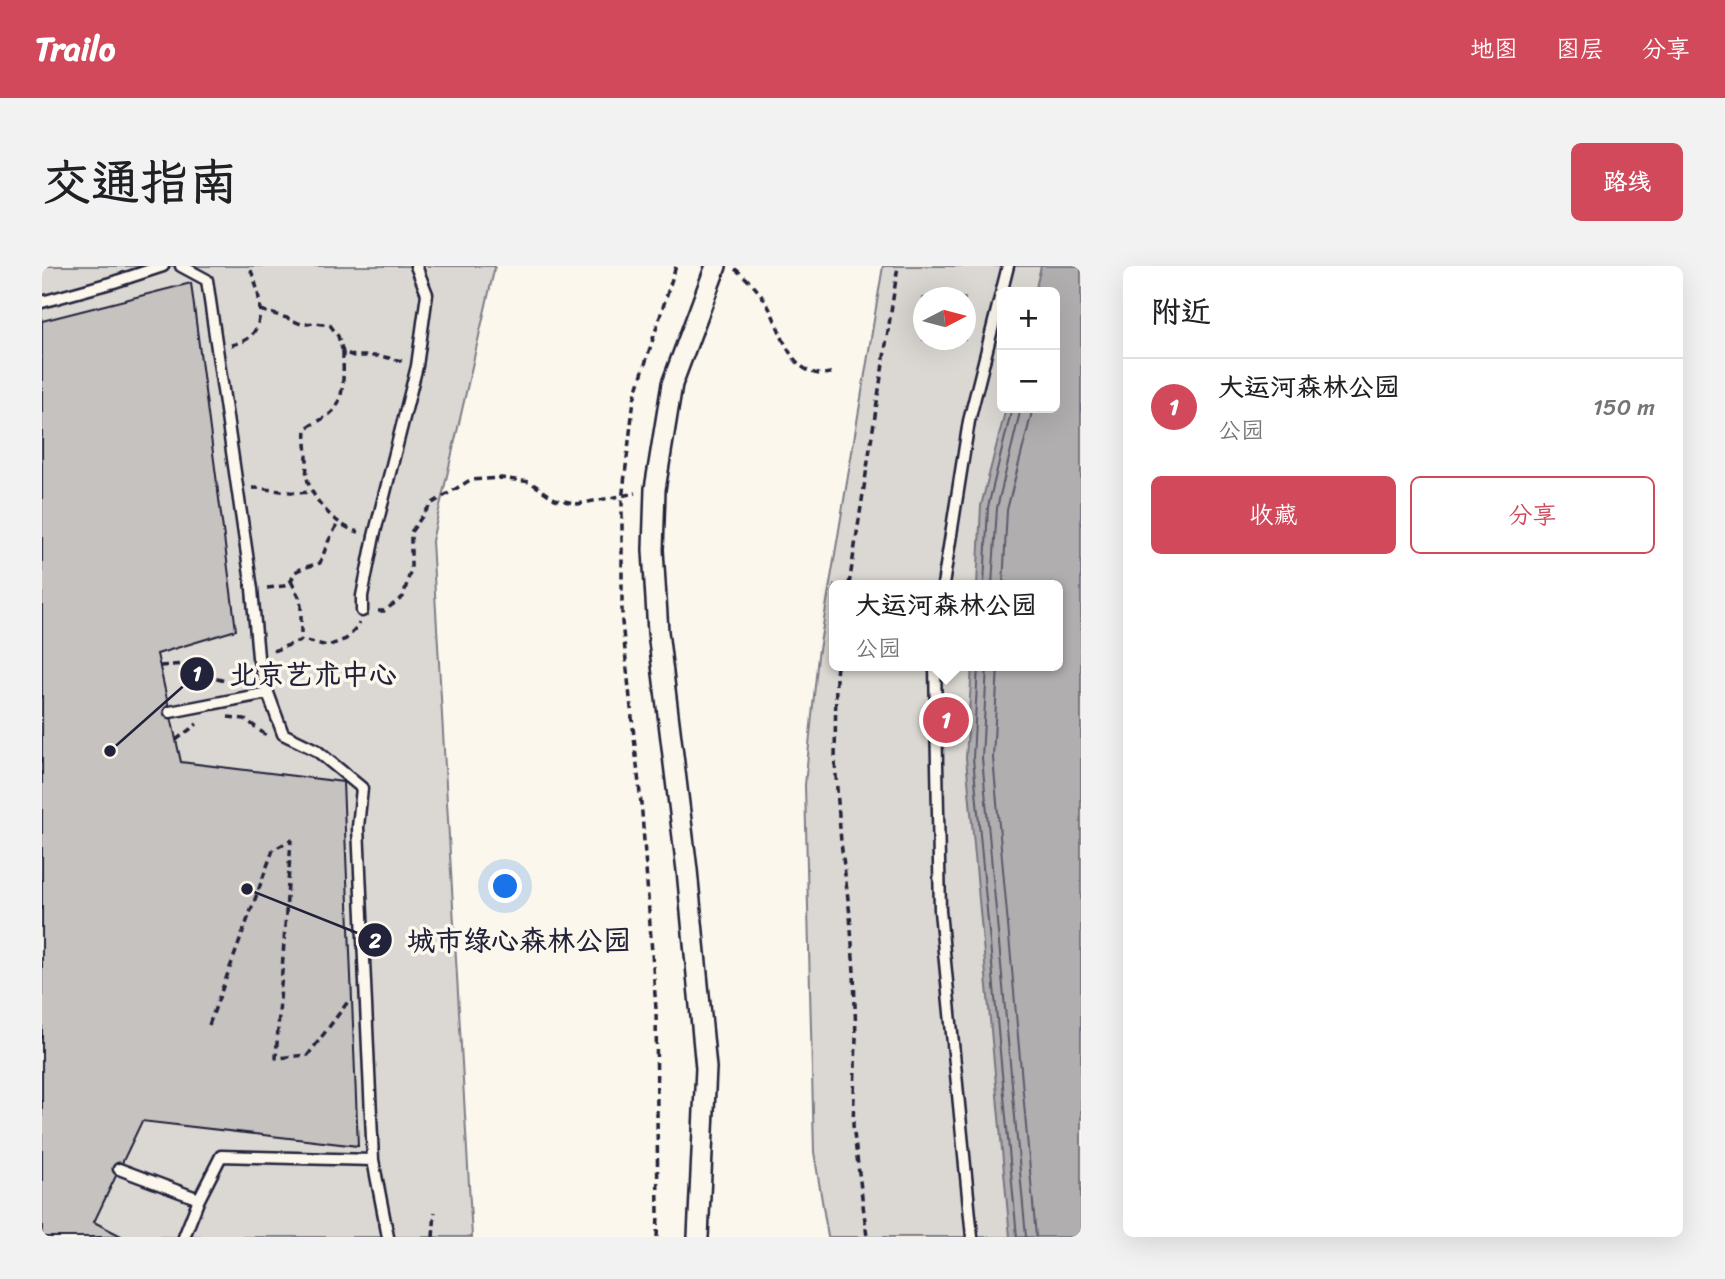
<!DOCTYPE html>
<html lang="zh">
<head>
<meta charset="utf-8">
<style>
  body { margin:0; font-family:Sriracha,"LXGW WenKai TC",sans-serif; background:#f2f2f2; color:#202124 }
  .controls { position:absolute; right:21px; top:21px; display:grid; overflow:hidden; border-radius:10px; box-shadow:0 7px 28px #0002 }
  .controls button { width:63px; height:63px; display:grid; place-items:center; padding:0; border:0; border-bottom:2px solid #e0e0e0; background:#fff; color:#202124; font:35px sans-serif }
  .compass { position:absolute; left:871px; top:21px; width:63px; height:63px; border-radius:50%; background:#fff; box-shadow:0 7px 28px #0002; rotate:84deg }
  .you { position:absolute; left:464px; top:621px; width:24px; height:24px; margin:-18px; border:5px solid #fff; border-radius:50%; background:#1a73e8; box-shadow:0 0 0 10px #1a73e833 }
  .badge { display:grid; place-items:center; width:46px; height:46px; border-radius:50%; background:#d1495b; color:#fff; font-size:23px; font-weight:700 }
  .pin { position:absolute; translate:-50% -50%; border:4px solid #fff; box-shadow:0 2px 7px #0006 }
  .popup { position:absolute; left:787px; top:314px; width:234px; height:91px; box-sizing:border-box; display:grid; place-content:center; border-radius:10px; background:#fff; filter:drop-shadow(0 2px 5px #0005); font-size:23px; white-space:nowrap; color:#757577 }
  .popup b { font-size:26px; color:#202124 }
  .popup::after { content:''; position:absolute; left:50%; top:100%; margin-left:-14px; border:14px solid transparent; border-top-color:#fff }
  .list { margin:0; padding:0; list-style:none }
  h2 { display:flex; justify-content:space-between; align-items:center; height:91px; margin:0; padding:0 28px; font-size:30px }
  h2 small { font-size:23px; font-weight:400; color:#757577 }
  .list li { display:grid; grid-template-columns:46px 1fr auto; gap:21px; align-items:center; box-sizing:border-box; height:98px; padding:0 28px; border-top:2px solid #e0e0e0 }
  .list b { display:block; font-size:26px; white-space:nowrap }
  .list p { margin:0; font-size:23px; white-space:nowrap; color:#757577 }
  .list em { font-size:23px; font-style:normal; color:#757577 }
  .actions { display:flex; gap:14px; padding:21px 28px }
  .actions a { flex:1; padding:16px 0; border:2px solid #d1495b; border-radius:10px; text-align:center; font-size:24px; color:#d1495b }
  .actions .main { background:#d1495b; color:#fff }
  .map { position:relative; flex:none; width:1039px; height:971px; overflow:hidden; border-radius:10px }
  header { display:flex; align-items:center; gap:42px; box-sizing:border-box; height:98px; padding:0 35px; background:#d1495b; color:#fff }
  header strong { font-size:33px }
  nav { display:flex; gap:38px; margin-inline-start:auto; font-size:24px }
  .intro { display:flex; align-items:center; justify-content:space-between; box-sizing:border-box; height:168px; padding:0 42px }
  h1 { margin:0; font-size:49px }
  .button { padding:18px 32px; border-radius:10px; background:#d1495b; color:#fff; font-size:24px; font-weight:700 }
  main { display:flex; gap:42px; padding:0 42px }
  aside { flex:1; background:#fff; border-radius:10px; box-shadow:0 7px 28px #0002 }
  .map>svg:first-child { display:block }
  .green { fill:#dbd8d3; stroke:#7e7d87; stroke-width:2; fill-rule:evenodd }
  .water { fill:#b1aeb0; stroke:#787681; stroke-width:2 }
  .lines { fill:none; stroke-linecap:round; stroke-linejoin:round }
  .shore { stroke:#5b5a6a; stroke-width:2 }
  .building { fill:#c6c2c0; stroke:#22223b; stroke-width:2 }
  .lane-casing { stroke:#22223b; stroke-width:15 }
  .street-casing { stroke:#22223b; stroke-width:24 }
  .path { stroke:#22223b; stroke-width:3.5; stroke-dasharray:7 5; stroke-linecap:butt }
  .lane { stroke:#fbf7ec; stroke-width:10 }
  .street { stroke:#fbf7ec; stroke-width:19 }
  .leader { fill:none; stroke:#22223b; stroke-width:2.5 }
  .callout-dot { fill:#22223b; stroke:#fbf7ec; stroke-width:2.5 }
  .mark-label { font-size:21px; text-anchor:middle; font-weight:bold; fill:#fff }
  .callout-label { font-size:28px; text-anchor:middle; font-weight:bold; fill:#22223b; stroke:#fbf7ec; stroke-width:7; stroke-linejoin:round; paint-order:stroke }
</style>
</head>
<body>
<header>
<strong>Trailo</strong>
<nav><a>地图</a><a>图层</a><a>分享</a></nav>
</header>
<div class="intro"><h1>交通指南</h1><a class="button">路线</a></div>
<main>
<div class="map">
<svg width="1039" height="971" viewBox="0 0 1039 971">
  <rect width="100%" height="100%" fill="#fbf7ec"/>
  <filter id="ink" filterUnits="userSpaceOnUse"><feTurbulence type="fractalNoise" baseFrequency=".0143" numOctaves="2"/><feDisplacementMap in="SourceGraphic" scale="14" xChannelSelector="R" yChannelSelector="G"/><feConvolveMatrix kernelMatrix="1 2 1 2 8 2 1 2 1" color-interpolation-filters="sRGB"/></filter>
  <g filter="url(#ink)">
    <path class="green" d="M0,0H453L390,275L430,971H0Z
      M841,0H1039V971H786L772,886L763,519L776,390ZM960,26H1013V142H960ZM881,32H923V74H881ZM792,319H1016V400H792Z"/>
    <path class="water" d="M999,0H1039V971H968L924,492L930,400H1016V319H935L939,240L964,142H1013V26H993Z"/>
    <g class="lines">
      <path class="shore" d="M942,319L946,241L970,142
        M950,319L955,242L979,142
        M961,319L965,244L989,150L990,142
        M936,400L931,492L975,971
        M945,400L940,492L984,971
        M956,400L951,492L994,971"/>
    </g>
    <path class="building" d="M149,17L194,364L115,388L139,496L301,516L316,880L100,855L52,956L81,971H0V55Z"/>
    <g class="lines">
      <g class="lane-casing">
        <path id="lane" d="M139,0L165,14L210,323L216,391L226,427L241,468L274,484L320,522L316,561L331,894L179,890L157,933L142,971
          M0,36L72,16L121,0
          M901,319L927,155L966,0
          M320,345V330L332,270L375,100L385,28L374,0
          M893,400L898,645L930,971
          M128,446L226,427
          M331,894L346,971
          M77,903L157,933"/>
      </g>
      <g class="street-casing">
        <path id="street" d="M656,971L664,802L645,604L616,366L611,284L613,223L630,118L674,0"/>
      </g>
      <path class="path" d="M693,3C705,12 719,26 726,40C739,62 745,103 777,108C781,109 788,107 793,106
        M218,44L245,52L259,58L273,57L288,59L296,70L301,86L312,90H338L360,95
        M189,79C193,78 200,76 205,73C227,57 216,20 207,0
        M301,86C301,103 304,135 289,147C282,153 272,157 264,162C263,175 265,183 265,195C265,201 264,206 265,212C270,234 295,261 317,266
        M210,222C226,222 258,230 270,225
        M249,315L257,331L259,340V374
        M807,319L856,0
        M225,322L242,320L249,315L253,306L261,302L278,297L286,276L296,257
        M336,345H342L361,331L369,303V266L389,238L428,214L459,212L488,216L513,233L536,238L594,227
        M231,385L260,374L286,380L304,373L316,361L317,357
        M118,400L143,398L164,410L187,416L204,410L206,407
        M795,400L794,410L793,496L799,576L808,649L812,706L814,772L811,859L825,971
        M186,451L203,453L225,470
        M134,474L155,458
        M167,759L231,584L249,574L234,792L266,789L308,733
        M391,971L393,946
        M615,971L616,950L614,743L600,547L580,356V234L592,133L634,0"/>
      <use href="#lane" class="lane"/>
      <use href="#street" class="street"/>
    </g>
  </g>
  <path class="leader" d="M68 485L155 408M205 623L333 674"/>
  <g class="callout-dot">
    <circle cx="68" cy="485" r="7"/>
    <circle cx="205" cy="623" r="7"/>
    <circle cx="155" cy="408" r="18"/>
    <circle cx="333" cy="674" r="18"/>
  </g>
  <g class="mark-label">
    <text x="155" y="415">1</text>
    <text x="333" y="682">2</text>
  </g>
  <g class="callout-label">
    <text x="271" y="418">北京艺术中心</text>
    <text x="477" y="684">城市绿心森林公园</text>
  </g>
</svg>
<div class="controls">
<button>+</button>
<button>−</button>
</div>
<svg class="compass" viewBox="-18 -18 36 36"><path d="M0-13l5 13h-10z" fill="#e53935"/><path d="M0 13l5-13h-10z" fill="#757577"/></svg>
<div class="you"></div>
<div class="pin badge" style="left:904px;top:454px">1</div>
<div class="popup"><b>大运河森林公园</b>公园</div>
</div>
<aside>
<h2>附近<small></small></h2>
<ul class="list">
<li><span class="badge">1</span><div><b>大运河森林公园</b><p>公园</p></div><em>150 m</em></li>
</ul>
<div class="actions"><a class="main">收藏</a><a>分享</a></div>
</aside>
</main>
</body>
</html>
